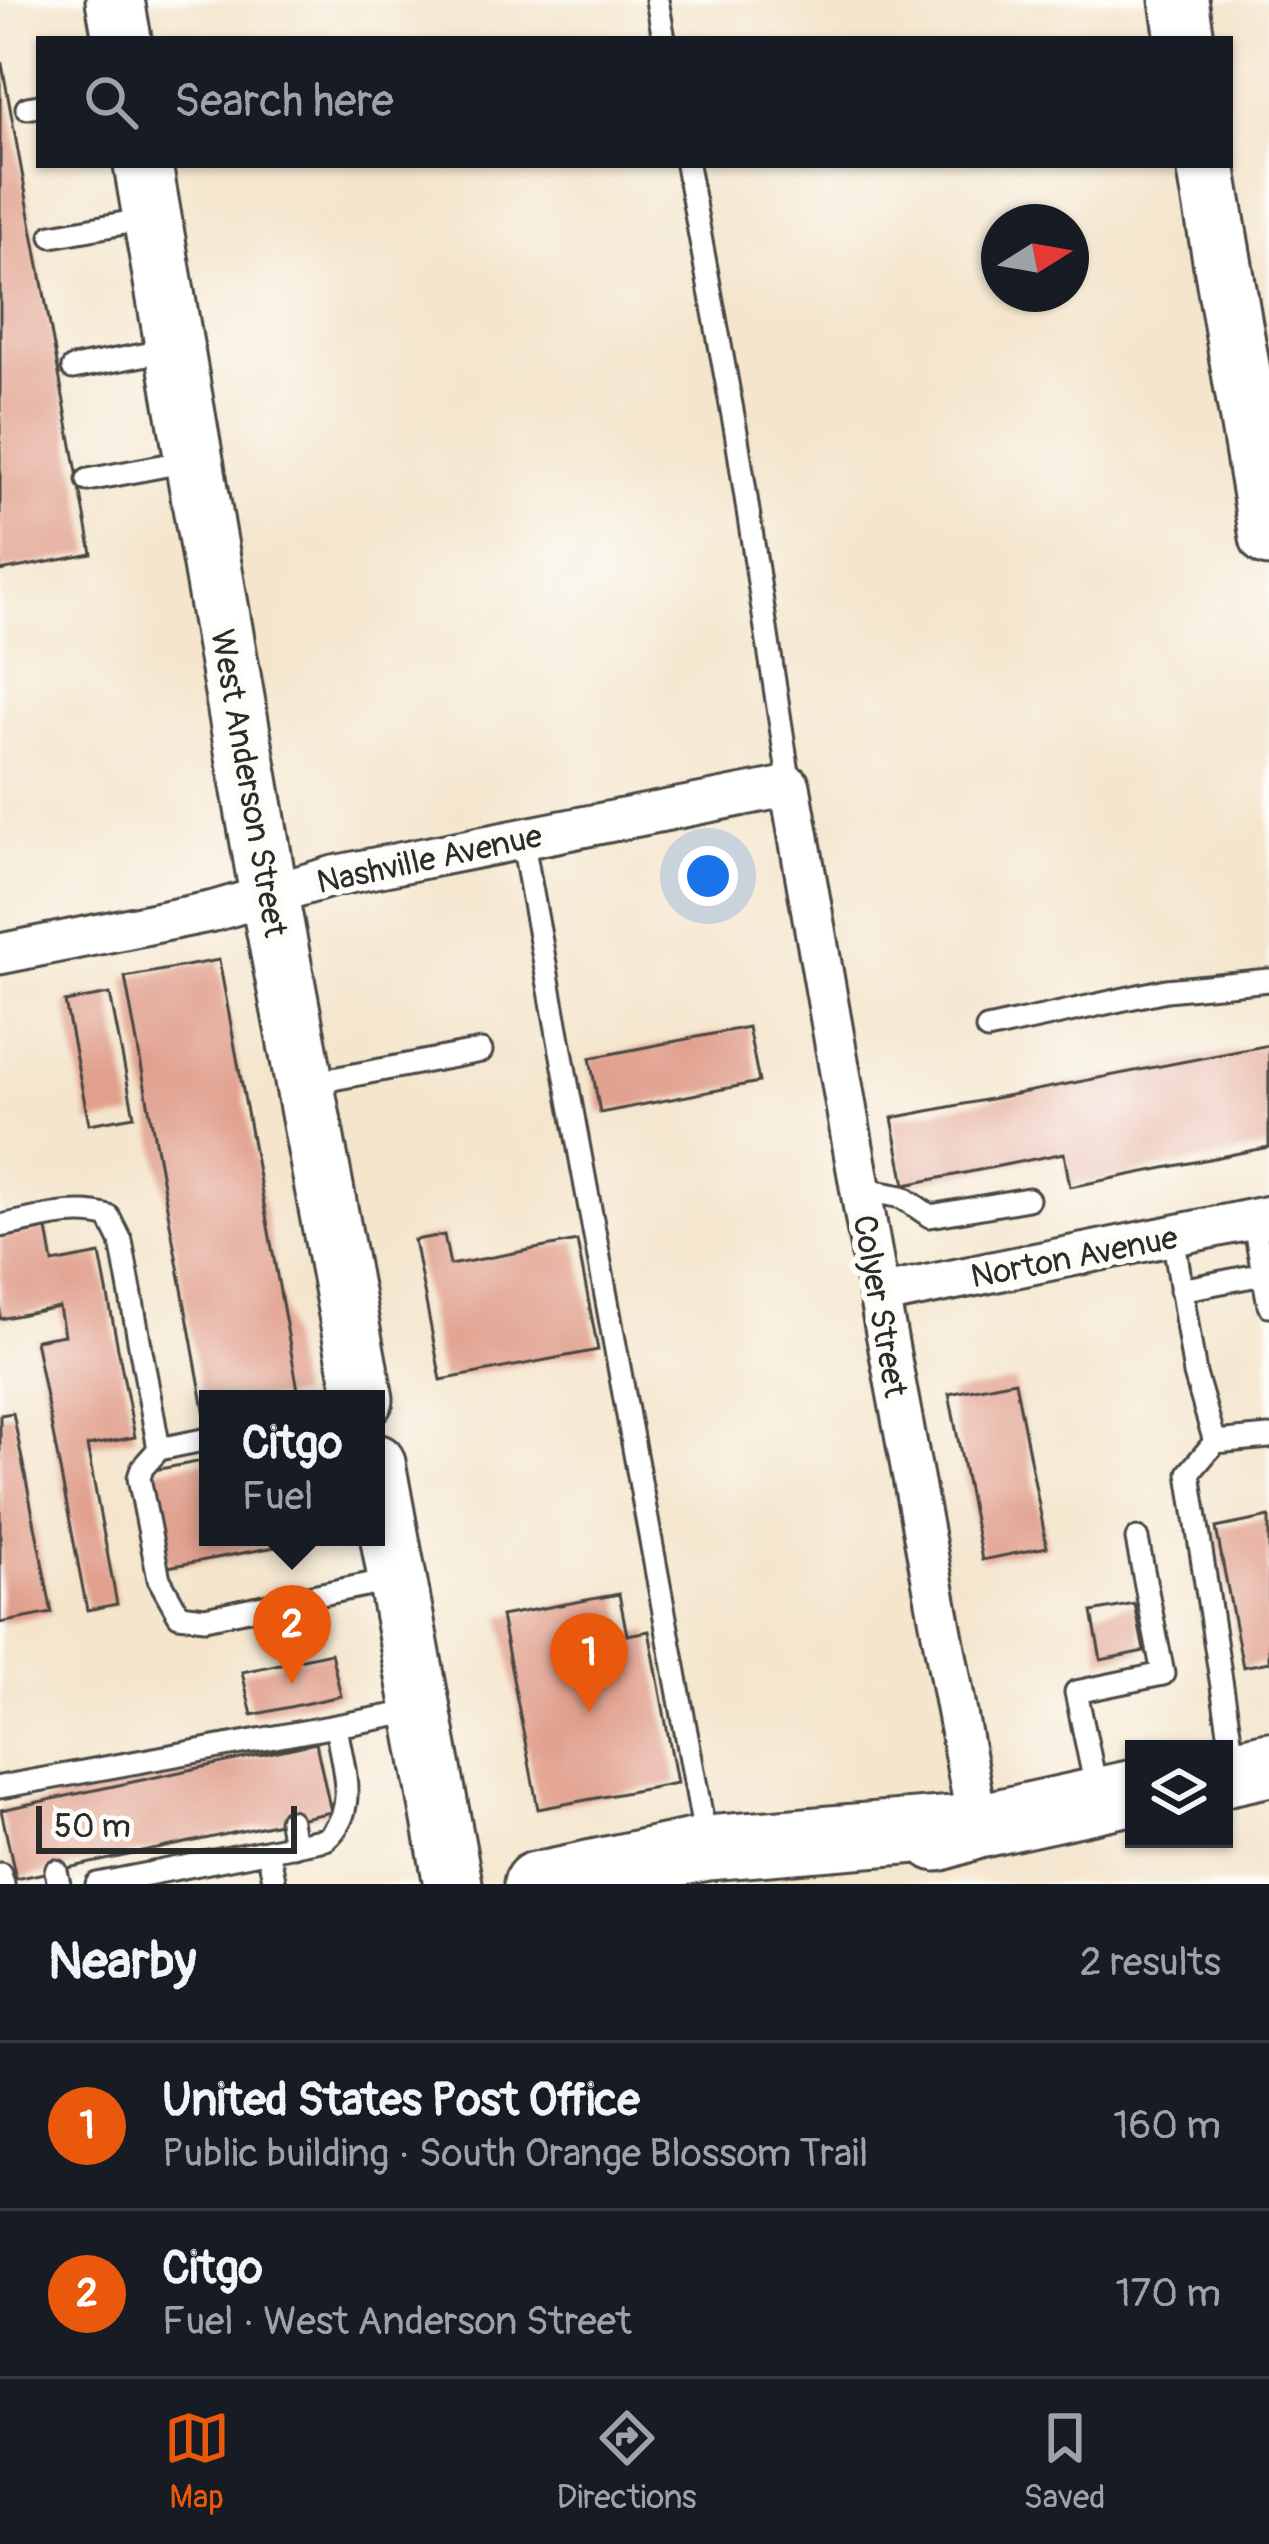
<!DOCTYPE html>
<html lang="en">
<head>
<meta charset="utf-8">
<style>
  body { margin:0; font-family:Pangolin,sans-serif; background:#20242c; color:#f1f3f6 }
  .controls { position:absolute; right:36px; bottom:36px; display:grid; overflow:hidden; border-radius:0px; box-shadow:0 3px 9px #0004 }
  .controls button { width:108px; height:108px; display:grid; place-items:center; padding:0; border:0; border-bottom:3px solid #363941; background:#171b24; color:#f1f3f6; font:60px sans-serif }
  .compass { position:absolute; left:981px; top:204px; width:108px; height:108px; border-radius:50%; background:#171b24; box-shadow:0 3px 9px #0004; rotate:79deg }
  .scale { position:absolute; left:36px; bottom:30px; width:261px; box-sizing:border-box; padding-left:12px; border:6px solid #2b2b2b; border-top:0; font-size:33px; line-height:42px; white-space:nowrap; color:#2b2b2b; -webkit-text-stroke:9px #fdfcf7; paint-order:stroke }
  .you { position:absolute; left:708px; top:876px; width:42px; height:42px; margin:-30px; border:9px solid #fff; border-radius:50%; background:#1a73e8; box-shadow:0 0 0 18px #1a73e833 }
  .badge { display:grid; place-items:center; width:78px; height:78px; border-radius:50%; background:#ea580c; color:#fff; font-size:39px; font-weight:700 }
  .pin { position:absolute; translate:-50% -99px; filter:drop-shadow(0 3px 6px #0008) }
  .pin::after { content:''; position:absolute; top:63px; width:42px; height:36px; background:inherit; clip-path:polygon(0 0,100% 0,50% 100%) }
  .popup { position:absolute; left:199px; top:1390px; width:186px; height:156px; box-sizing:border-box; display:grid; place-content:center; border-radius:0px; background:#171b24; filter:drop-shadow(0 3px 9px #0005); font-size:39px; white-space:nowrap; color:#9ea1a6 }
  .popup b { font-size:45px; color:#f1f3f6 }
  .popup::after { content:''; position:absolute; left:50%; top:100%; margin-left:-24px; border:24px solid transparent; border-top-color:#171b24 }
  .list { margin:0; padding:0; list-style:none }
  h2 { display:flex; justify-content:space-between; align-items:center; height:156px; margin:0; padding:0 48px; font-size:51px }
  h2 small { font-size:39px; font-weight:400; color:#9ea1a6 }
  .list li { display:grid; grid-template-columns:78px 1fr auto; gap:36px; align-items:center; box-sizing:border-box; height:168px; padding:0 48px; border-top:3px solid #363941 }
  .list b { display:block; font-size:45px; white-space:nowrap }
  .list p { margin:0; font-size:39px; white-space:nowrap; color:#9ea1a6 }
  .list em { font-size:39px; font-style:normal; color:#9ea1a6 }
  .icon { flex:none; width:66px; height:66px; fill:none; stroke:currentColor; stroke-width:2; stroke-linecap:round; stroke-linejoin:round }
  .map { position:relative; flex:none; width:1269px; height:1884px; overflow:hidden }
  .search { position:absolute; background:#171b24; box-shadow:0 3px 9px #0004; left:36px; right:36px; top:36px; height:132px; display:flex; align-items:center; gap:30px; box-sizing:border-box; padding:0 42px; border-radius:0px; color:#9ea1a6; font-size:45px }
  .sheet { height:492px; background:#171b24 }
  nav { display:flex; justify-content:space-around; align-items:center; box-sizing:border-box; height:168px; border-top:3px solid #363941; background:#171b24; font-size:33px; color:#9ea1a6 }
  nav a { display:grid; justify-items:center; gap:6px }
  nav .on { color:#ea580c }
  .map>svg:first-child { display:block }
  .building { fill:#e1a08e }
  .lines { fill:none; stroke-linecap:round; stroke-linejoin:round }
  .lane-casing { stroke:#494743; stroke-width:27 }
  .street-casing { stroke:#494743; stroke-width:45 }
  .secondary-casing { stroke:#494743; stroke-width:63 }
  .primary-casing { stroke:#494743; stroke-width:69 }
  .lane { stroke:#fff; stroke-width:21 }
  .street { stroke:#fff; stroke-width:39 }
  .secondary { stroke:#fff; stroke-width:57 }
  .primary { stroke:#fff; stroke-width:63 }
  .labels { text-anchor:middle; stroke-width:12; stroke-linejoin:round; paint-order:stroke }
  .street-label { font-size:33px; fill:#2b2b2b; stroke:#fdfcf7 }
</style>
</head>
<body>
<div class="map">
<svg width="1269" height="1884" viewBox="0 0 1269 1884">
  <rect width="100%" height="100%" fill="#fdfcf7"/>
  <filter id="ink" filterUnits="userSpaceOnUse"><feTurbulence type="fractalNoise" baseFrequency=".00833" numOctaves="2"/><feDisplacementMap in="SourceGraphic" scale="24" xChannelSelector="R" yChannelSelector="G"/><feConvolveMatrix kernelMatrix="1 2 1 2 8 2 1 2 1" color-interpolation-filters="sRGB"/></filter>
  <filter id="wash" filterUnits="userSpaceOnUse"><feTurbulence type="fractalNoise" baseFrequency=".004" numOctaves="4" result="noise"/><feDisplacementMap in="SourceGraphic" scale="48" xChannelSelector="R" yChannelSelector="G"/><feGaussianBlur stdDeviation="2.7" result="paint"/><feColorMatrix in="noise" values="0 0 0 0 0 0 0 0 0 0 0 0 0 0 0 0 0 1.4 0 .05"/><feComposite in="paint" operator="in"/></filter>
  <g filter="url(#wash)">
    <rect width="100%" height="100%" fill="#f4e5cc"/>
    <g id="blocks">
      <path class="building" d="M2,64L92,554L0,571V65Z
        M219,960L299,1395L277,1399H208L206,1420L125,977Z
        M110,994L134,1116L89,1124L65,1002Z
        M748,1027L759,1082L600,1113L590,1058Z
        M1269,1045V1147L1070,1187L1064,1153L905,1185L892,1118Z
        M47,1229L53,1263L100,1254L135,1437L87,1446L117,1604L87,1610L35,1340L64,1335L59,1307L0,1319V1238Z
        M444,1235L450,1265L577,1241L598,1350L441,1380L414,1240Z
        M1015,1381L1047,1547L982,1560L949,1394Z
        M13,1413L52,1613L0,1623V1415Z
        M208,1460V1537L318,1539L168,1567L149,1471Z
        M1269,1517V1662L1243,1667L1216,1528Z
        M619,1594L627,1635L649,1631L677,1783L538,1809L501,1616Z
        M1135,1604L1144,1651L1101,1660L1092,1612Z
        M331,1653L341,1696L252,1715L242,1672Z
        M316,1743L331,1812L16,1879L1,1810Z"/>
    </g>
  </g>
  <g filter="url(#ink)">
    <use href="#blocks" fill-opacity="0" stroke="#494743" stroke-width="3"/>
    <g class="lines">
      <g class="lane-casing">
        <path id="lane" d="M657,0L664,39
          M27,108L39,106
          M687,165L736,432L790,786
          M52,236L152,218
          M73,368L175,349
          M88,480L193,460
          M522,838L706,1841
          M987,1029L1166,990L1269,980
          M306,1084L481,1051
          M861,1189L902,1197L930,1216L1028,1199
          M1253,1219L1269,1305
          M0,1226C35,1220 75,1206 109,1217L121,1241L159,1449L208,1439
          M1173,1235L1195,1374L1215,1442
          M1181,1290L1263,1274
          M159,1449L142,1468L139,1478L159,1579L179,1615L205,1618L395,1579
          M1234,1764L1189,1473L1215,1442L1269,1437
          M0,1787L418,1711
          M1097,1793L1076,1692L1163,1674L1137,1539
          M290,1821L294,1846
          M268,1851L275,1884
          M56,1871L59,1884
          M0,1874L3,1884
          M97,1884L326,1839C360,1809 342,1767 336,1726"/>
      </g>
      <g class="street-casing">
        <path id="street" d="M0,954L214,911L334,876L790,786L879,1295L978,1826
          M879,1295L1269,1216"/>
      </g>
      <g class="secondary-casing">
        <path id="secondary" d="M115,0L122,39
          M1179,0L1185,39
          M143,165L269,895L364,1399
          M1206,165L1269,537
          M376,1463L453,1884"/>
      </g>
      <g class="primary-casing">
        <path id="primary" d="M1224,1774L1269,1764
          M937,1839L978,1826L1134,1792
          M536,1884L707,1848L978,1826"/>
      </g>
      <use href="#lane" class="lane"/>
      <use href="#street" class="street"/>
      <use href="#secondary" class="secondary"/>
      <use href="#primary" class="primary"/>
    </g>
  </g>
  <g class="labels">
    <g class="street-label">
      <text transform="translate(250 783) rotate(80)" y="12">West Anderson Street</text>
      <text transform="translate(429 858) rotate(-12)" y="12">Nashville Avenue</text>
      <text transform="translate(1074 1256) rotate(-11)" y="12">Norton Avenue</text>
      <text transform="translate(881 1306) rotate(80)" y="12">Colyer Street</text>
    </g>
  </g>
</svg>
<div class="controls">
<button><svg class="icon" aria-label="layers" viewBox="0 0 24 24"><path d="M12 4l9 5-9 5-9-5zM3 14l9 5 9-5"/></svg></button>
</div>
<svg class="compass" viewBox="-18 -18 36 36"><path d="M0-13l5 13h-10z" fill="#e53935"/><path d="M0 13l5-13h-10z" fill="#9ea1a6"/></svg>
<div class="scale">50 m</div>
<div class="you"></div>
<div class="pin badge" style="left:589px;top:1712px">1</div>
<div class="pin badge" style="left:292px;top:1684px">2</div>
<div class="popup"><b>Citgo</b>Fuel</div>
<div class="search"><svg class="icon" aria-label="search" viewBox="0 0 24 24"><circle cx="10" cy="10" r="6"/><path d="M15 15l6 6"/></svg>Search here</div>
</div>
<section class="sheet">
<h2>Nearby<small>2 results</small></h2>
<ul class="list">
<li><span class="badge">1</span><div><b>United States Post Office</b><p>Public building · South Orange Blossom Trail</p></div><em>160 m</em></li>
<li><span class="badge">2</span><div><b>Citgo</b><p>Fuel · West Anderson Street</p></div><em>170 m</em></li>
</ul>
</section>
<nav>
<a class="on"><svg class="icon" aria-label="map" viewBox="0 0 24 24"><path d="M3 6l6-2 6 2 6-2v14l-6 2-6-2-6 2zM9 4v14M15 6v14"/></svg>Map</a>
<a><svg class="icon" aria-label="directions" viewBox="0 0 24 24"><path d="M12 3l9 9-9 9-9-9zM9 14v-3h6M13 9l2 2-2 2"/></svg>Directions</a>
<a><svg class="icon" aria-label="saved" viewBox="0 0 24 24"><path d="M7 4h10v16l-5-4-5 4z"/></svg>Saved</a>
</nav>
</body>
</html>
